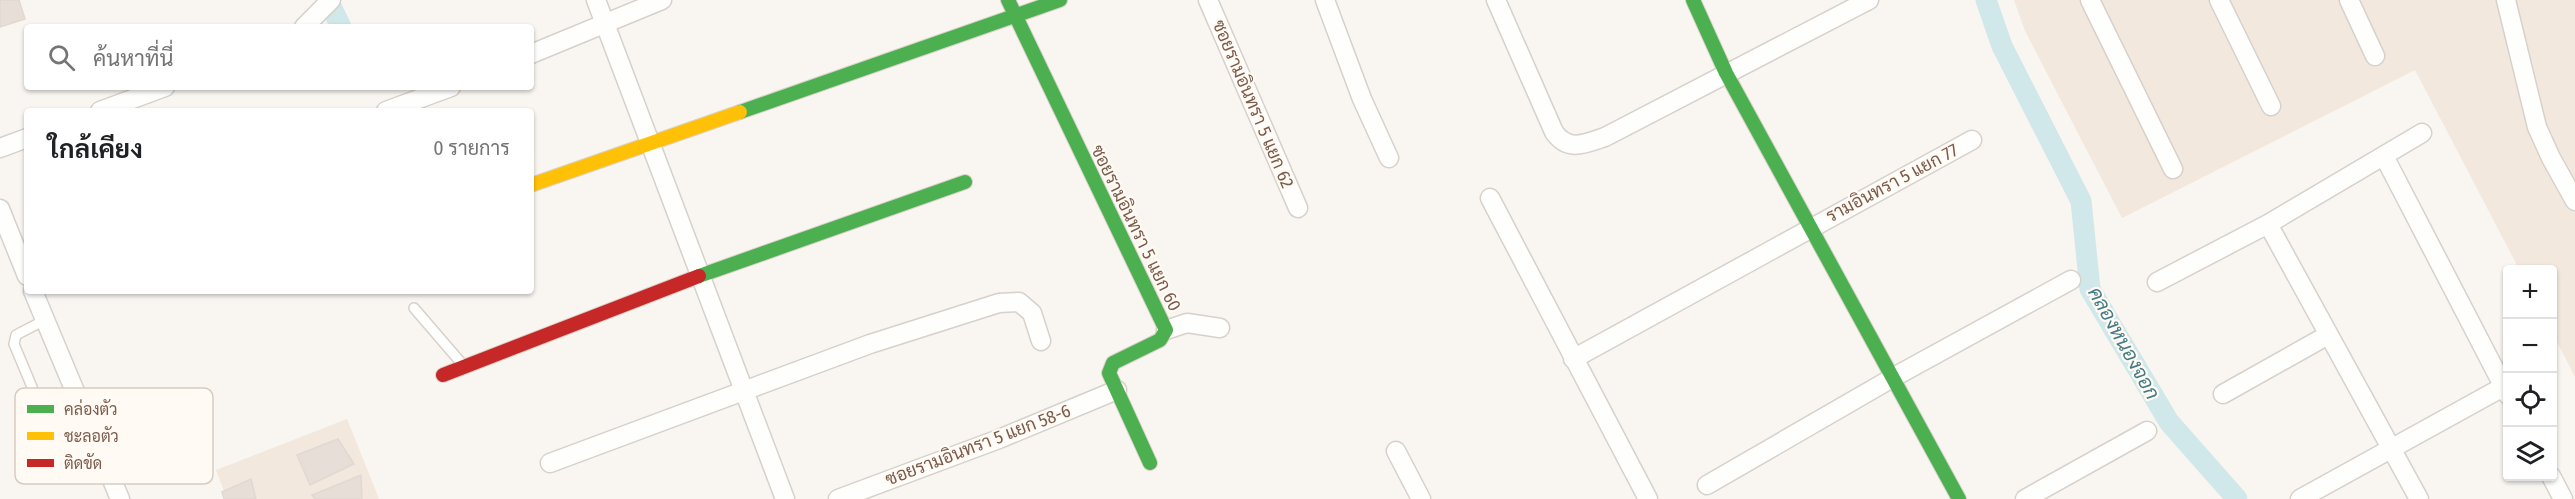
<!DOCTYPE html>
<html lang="th">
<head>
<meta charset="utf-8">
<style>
  body { margin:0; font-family:"Fira Sans Condensed",Sarabun,sans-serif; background:#f6f6f6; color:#202124 }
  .controls { position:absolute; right:18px; bottom:18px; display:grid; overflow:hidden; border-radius:6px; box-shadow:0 2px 4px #0004 }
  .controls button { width:54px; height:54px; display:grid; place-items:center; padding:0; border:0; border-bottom:2px solid #e0e0e0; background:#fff; color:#202124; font:30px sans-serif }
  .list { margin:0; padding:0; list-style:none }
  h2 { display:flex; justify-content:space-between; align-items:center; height:78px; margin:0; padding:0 24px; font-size:26px }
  h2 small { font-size:20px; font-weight:400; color:#757577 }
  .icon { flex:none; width:33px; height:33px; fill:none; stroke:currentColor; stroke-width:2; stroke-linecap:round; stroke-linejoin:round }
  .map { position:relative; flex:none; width:2575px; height:499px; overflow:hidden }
  .search { position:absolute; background:#fff; box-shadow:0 2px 4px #0004; left:24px; top:24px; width:510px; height:66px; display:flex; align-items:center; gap:15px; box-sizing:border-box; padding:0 21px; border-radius:6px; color:#757577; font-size:22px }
  .panel { position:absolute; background:#fff; box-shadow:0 2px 4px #0004; left:24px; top:108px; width:510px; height:186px; border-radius:6px }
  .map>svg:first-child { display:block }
  .residential { fill:#f2e8de }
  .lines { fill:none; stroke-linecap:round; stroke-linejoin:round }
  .canal { stroke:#d0e8ea; stroke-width:21 }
  .building { fill:#e6ded7; stroke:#e2d8d2; stroke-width:1.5 }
  .lane-casing { stroke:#d7d1cb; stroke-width:12 }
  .street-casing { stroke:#d7d1cb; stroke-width:21 }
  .fast-casing { stroke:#d9d2cb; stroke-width:16 }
  .slow-casing { stroke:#d9d2cb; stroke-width:16 }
  .jam-casing { stroke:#d9d2cb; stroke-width:16 }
  .lane { stroke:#fefefd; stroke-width:9 }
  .street { stroke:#fefefd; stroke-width:18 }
  .fast { stroke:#4caf50; stroke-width:14 }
  .slow { stroke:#ffc107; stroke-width:14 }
  .jam { stroke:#c62828; stroke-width:14 }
  .labels { text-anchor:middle; stroke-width:4.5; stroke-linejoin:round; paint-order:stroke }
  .street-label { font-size:18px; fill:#7a5c4d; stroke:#fffaf3 }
  .water-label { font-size:20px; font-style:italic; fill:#437c86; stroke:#fffaf3 }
  .key { fill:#fffaf3; stroke:#d7cbc1; stroke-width:1.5 }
  .key-label { font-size:16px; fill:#7a5c4d }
</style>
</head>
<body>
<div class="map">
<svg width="2575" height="499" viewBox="0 0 2575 499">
  <rect width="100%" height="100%" fill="#f9f5f0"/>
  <path class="residential" d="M2014,0H2575V377L2553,334L2552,270L2519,269L2415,70L2122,218L2025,31Z
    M347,419L379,499H227L216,470Z"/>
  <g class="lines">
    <path class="canal" d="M328,0L341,27
      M1986,0L2002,46L2081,201L2090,289L2169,422L2237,499"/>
  </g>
  <path class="building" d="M0,0H19L25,19L0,27Z
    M338,439L354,464L310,485L297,455Z
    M361,475L362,499H315L312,495Z
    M251,479L256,499H224L222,492Z"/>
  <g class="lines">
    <g class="lane-casing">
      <path id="lane" d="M414,308L463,365
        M32,387L14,344L16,335L45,320"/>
    </g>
    <g class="street-casing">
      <path id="street" d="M596,0L785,499
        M1208,0L1298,208
        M1325,0L1362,99L1389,158
        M1496,0L1554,132C1568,152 1584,144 1605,137L1869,0
        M2090,0L2173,169
        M2219,0L2271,106
        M2349,0L2375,56
        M2506,0L2537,127L2551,158L2575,201
        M304,27L331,0
        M531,54L662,0
        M100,111L165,87
        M386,111L451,87
        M0,148L27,138
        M2384,156L2508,395
        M1490,198L1648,499
        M0,209L27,276
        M2268,224L2419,499
        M2157,282L2268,224L2422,133
        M33,291L120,499
        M1166,330L1187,323L1220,328
        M1573,359L1972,140
        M2223,394L2328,335
        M1396,451L1421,499
        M550,463L870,344L999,303L1019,302L1032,313L1041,341
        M2551,476L2563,499
        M1707,485L1894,377L2071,280
        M838,499L999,439L1117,390
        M2025,499L2147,431
        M2300,499L2503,387"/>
    </g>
    <g class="fast-casing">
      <path id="fast" d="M1008,0L1166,330L1160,340L1113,363L1109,373L1150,463
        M1693,0L1726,73L1959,499
        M740,112L1060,0
        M699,276L965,182"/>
    </g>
    <g class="slow-casing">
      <path id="slow" d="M531,185L740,112"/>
    </g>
    <g class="jam-casing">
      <path id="jam" d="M443,375L699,276"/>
    </g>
    <use href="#lane" class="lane"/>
    <use href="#street" class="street"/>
    <use href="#fast" class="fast"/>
    <use href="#slow" class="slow"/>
    <use href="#jam" class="jam"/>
  </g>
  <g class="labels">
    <g class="street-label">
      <text transform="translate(1253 104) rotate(67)" y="6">ซอยรามอินทรา 5 แยก 62</text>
      <text transform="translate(1892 183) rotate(-28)" y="6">รามอินทรา 5 แยก 77</text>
      <text transform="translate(1136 228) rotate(64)" y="6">ซอยรามอินทรา 5 แยก 60</text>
      <text transform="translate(978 445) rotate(-21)" y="6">ซอยรามอินทรา 5 แยก 58-6</text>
    </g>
    <g class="water-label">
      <text transform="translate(2124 343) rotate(61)" y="7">คลองหนองจอก</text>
    </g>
  </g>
  <rect x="15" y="388" width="198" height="96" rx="9" class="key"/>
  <rect x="27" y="405" width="27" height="8" fill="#4caf50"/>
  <rect x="27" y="432" width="27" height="8" fill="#ffc107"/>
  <rect x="27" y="459" width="27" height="8" fill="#c62828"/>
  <g class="key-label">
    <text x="64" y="415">คล่องตัว</text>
    <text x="64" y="442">ชะลอตัว</text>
    <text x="64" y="469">ติดขัด</text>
  </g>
</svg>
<div class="controls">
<button>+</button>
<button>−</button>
<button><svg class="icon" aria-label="locate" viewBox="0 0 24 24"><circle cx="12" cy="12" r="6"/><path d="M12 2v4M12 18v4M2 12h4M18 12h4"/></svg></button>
<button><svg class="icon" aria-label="layers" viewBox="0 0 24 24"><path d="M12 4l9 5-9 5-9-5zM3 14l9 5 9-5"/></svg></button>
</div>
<div class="search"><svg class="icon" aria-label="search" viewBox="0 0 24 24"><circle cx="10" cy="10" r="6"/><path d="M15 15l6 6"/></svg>ค้นหาที่นี่</div>
<section class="panel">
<h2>ใกล้เคียง<small>0 รายการ</small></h2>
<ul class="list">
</ul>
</section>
</div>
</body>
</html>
